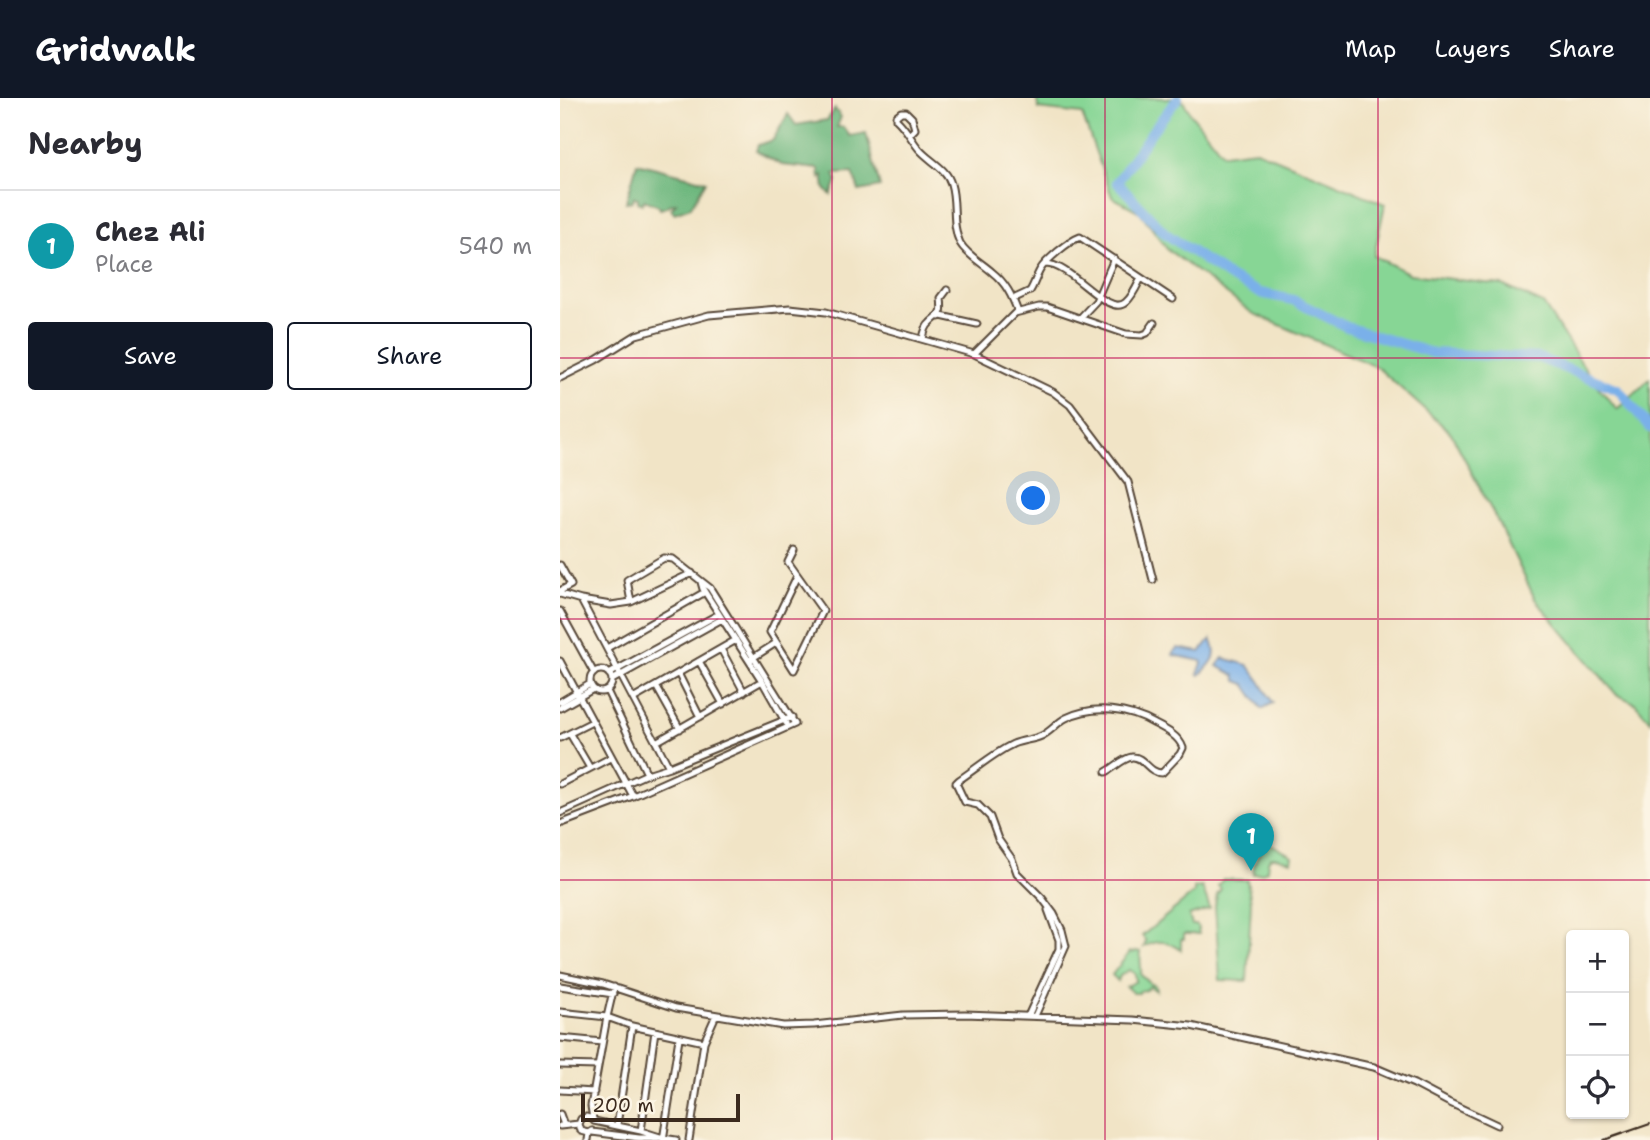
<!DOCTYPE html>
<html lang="en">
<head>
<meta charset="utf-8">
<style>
  body { margin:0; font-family:"Shantell Sans",sans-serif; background:#f2f2f3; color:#2b2b33 }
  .controls { position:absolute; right:21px; bottom:21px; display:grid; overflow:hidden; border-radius:7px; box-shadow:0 2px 5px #0004 }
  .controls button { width:63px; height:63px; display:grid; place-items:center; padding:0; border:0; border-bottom:2px solid #e1e1e2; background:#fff; color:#2b2b33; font:35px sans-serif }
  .scale { position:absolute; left:21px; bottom:18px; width:159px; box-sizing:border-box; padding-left:7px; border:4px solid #3b2a1e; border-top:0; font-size:19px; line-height:24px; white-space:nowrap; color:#3b2a1e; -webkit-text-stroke:5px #fcf5e5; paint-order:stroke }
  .you { position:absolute; left:474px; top:401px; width:24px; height:24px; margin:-18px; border:5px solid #fff; border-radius:50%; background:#1a73e8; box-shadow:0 0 0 10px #1a73e833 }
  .badge { display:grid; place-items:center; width:46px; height:46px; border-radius:50%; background:#111827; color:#fff; font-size:23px; font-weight:700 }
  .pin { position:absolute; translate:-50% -58px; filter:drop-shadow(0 2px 4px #0008) }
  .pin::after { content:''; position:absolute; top:37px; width:24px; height:21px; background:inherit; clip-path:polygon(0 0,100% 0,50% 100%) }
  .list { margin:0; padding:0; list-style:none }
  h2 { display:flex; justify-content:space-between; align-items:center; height:91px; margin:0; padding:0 28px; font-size:30px }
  h2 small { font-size:23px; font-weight:400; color:#7c7c81 }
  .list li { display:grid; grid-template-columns:46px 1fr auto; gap:21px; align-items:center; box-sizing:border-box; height:112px; padding:0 28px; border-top:2px solid #e1e1e2 }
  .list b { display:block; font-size:26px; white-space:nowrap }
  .list p { margin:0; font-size:23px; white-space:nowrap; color:#7c7c81 }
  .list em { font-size:23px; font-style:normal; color:#7c7c81 }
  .actions { display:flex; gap:14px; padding:21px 28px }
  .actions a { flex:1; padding:16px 0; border:2px solid #111827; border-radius:7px; text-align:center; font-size:24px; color:#111827 }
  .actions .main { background:#111827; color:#fff }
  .icon { flex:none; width:38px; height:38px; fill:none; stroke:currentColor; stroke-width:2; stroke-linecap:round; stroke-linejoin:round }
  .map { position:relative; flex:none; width:1090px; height:1042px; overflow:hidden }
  header { display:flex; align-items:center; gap:42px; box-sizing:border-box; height:98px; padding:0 35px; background:#111827; color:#fff }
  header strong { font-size:33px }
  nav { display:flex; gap:38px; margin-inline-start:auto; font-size:24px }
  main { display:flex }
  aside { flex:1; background:#fff }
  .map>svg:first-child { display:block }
  .green { fill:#87d695; stroke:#61805a; stroke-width:2 }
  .forest { fill:#6db77e; stroke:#54704e; stroke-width:2 }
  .water { fill:#7ab0e9; stroke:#5a6d84; stroke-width:2 }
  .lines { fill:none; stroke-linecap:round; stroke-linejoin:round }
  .river { stroke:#7ab0e9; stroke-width:10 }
  .minor-casing { stroke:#564637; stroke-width:9 }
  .minor { stroke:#fff; stroke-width:5 }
  .rail { stroke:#3b2a1e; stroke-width:2 }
  .grid { fill:none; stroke:#c2185b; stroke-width:2; stroke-opacity:0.55 }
</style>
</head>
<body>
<header>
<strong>Gridwalk</strong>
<nav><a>Map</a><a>Layers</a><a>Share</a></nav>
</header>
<main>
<aside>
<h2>Nearby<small></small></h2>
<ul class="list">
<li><span class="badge" style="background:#0f9aa8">1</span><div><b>Chez Ali</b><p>Place</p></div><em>540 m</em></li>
</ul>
<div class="actions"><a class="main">Save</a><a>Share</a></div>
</aside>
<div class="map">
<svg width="1090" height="1042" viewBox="0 0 1090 1042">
  <rect width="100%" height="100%" fill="#fcf5e5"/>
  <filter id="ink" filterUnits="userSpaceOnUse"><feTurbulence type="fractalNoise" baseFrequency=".0143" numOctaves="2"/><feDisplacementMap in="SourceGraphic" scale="14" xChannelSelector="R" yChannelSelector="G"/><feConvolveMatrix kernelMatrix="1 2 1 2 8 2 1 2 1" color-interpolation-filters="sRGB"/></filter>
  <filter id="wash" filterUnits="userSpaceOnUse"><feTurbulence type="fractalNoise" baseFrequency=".00686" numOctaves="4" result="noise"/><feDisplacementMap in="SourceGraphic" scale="28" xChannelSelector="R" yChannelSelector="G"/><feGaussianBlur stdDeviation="1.57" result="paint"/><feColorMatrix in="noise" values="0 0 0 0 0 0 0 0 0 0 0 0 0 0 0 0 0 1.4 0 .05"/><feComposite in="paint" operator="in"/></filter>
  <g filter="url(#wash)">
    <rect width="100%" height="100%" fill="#f1e4c6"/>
    <path class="green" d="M476,0H621L631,16L663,56L696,52L825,106L814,158L850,176L942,187L983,206L1034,284L1057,311L1090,281V623L1075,605L1056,596L975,501L942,432L891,335L817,269L692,215L607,151L580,114L552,99L522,16L479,11Z
      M709,745L732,758L731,763L715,759H711L708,763L707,772L702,775L693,776C694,763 699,753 709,745Z
      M663,781L687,782L691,804L687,883L660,882L655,808L657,797L661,791L658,788Z
      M642,789L650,811L629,818L632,827H637L639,836H624V841H621V852C608,843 598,841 584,849L586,843L582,838L634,795V790Z
      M576,853L581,854C579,862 582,868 581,877L591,886L595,887L596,893L590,888L586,892L580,893L579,895H573L566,889L576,883L575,876L569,872L560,878L558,883L552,877L570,854L573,855Z"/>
    <path class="forest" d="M275,11L281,19L277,29H283L290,38L306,35L320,89L299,93L293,75L274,76L277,83L271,97L265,91L263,77L260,80L259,71L222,67L196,53L198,47L213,42L228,16L236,27L267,22Z
      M77,65L146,83L131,109L114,115L111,111L116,105C111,105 106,110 100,111L99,108L84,102L82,106L78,104V100L74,99L72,103L66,104Z"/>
    <path class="water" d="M651,541C660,560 652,564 640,577L638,576L642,565L641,563L613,557L614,554L618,550L640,554Z
      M663,560L688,567L700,583L713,605L702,611L685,586L677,583L675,577L657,568Z"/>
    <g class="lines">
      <path class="river" d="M618,0L593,32L557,84L606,136L671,180L700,195L733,202L787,229L872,255L979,260L1058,291L1090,330"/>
    </g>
  </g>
  <g filter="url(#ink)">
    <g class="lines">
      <g class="minor-casing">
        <path id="minor" d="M350,36L355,31L352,20L346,14H341L336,18V21C347,31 350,40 359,51C369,63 387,70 391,86C397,105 391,127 400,145C407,157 422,165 432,174C446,185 452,198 458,214
          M485,166C512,165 548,221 566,204C573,198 577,188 581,180
          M453,201L470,193C474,187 476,179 480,172C486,162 509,143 520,139L613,201
          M379,219L381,218L417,226
          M520,220L536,203L554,161
          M363,241C364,235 366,228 370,225C381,214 383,218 381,200L387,192
          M414,256L455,215L479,209H487L566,236L582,237L587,235L594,225
          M0,280L36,262L76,237L149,217L230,210L266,214L414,256L493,294L510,307L568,384L593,482
          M234,452L228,464L263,513L234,572L210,534L237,478
          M0,467L11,487L0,493
          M141,484L143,491L202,583L226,625
          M0,496L21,502L51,507L71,504L132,475
          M21,502L109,669
          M0,513L34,575
          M47,550L145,494
          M161,551L184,594
          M191,561L216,545
          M0,563L73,698
          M139,563L163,606
          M30 583a11 11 0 1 1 22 0a11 11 0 1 1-22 0Z
          M118,575L140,619
          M49,576L159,516
          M52,582L162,521
          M96,588L120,631
          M47,593L87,676
          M73,601L176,542
          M0,604L30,586
          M0,610L33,591
          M10,636L30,670
          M0,640L32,624
          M96,644L202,583
          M0,686L52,659
          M0,715L87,676L109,669L232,619
          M0,726L73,698L235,626L150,490L113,461L104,460L67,482L71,504
          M0,877L43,886L116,910L223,928L254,927L343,917L405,916L573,922L631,928L814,969L854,986L888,1004L937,1027
          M0,888L53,896
          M0,914L47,919L72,928L144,944
          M468,918L499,851V842L488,812
          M475,918L506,848L502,832L494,816L482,800L457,775L452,761L438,741L430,719L418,707L405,704L396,685L399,682C417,670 434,655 453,646C462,642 471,642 479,639C490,635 496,625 506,620C534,606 569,611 595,626C605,631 619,638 623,650L620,656L602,675C588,675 584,658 572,659C563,660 554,670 546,674
          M0,940L42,944
          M0,967L38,968
          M0,992L34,994
          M0,1016L4,1027
          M33,1021L31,1008L47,919L54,889
          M34,1023L81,1033L103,1040L116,1042
          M57,1027L72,928
          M0,1028L19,1026
          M81,1033L95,933
          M32,1034L79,1040H98
          M29,1035L21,1033L19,1026L21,1021L26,1019L33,1021
          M28,1042L29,1035L32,1033
          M103,1042L119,940
          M129,1042L144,944L156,917"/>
      </g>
      <use href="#minor" class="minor"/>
      <path class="rail" d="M1044,1042L1090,1026"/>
    </g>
  </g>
  <path class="grid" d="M272,0V1042M545,0V1042M818,0V1042M0,260H1090M0,521H1090M0,782H1090"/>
</svg>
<div class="controls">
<button>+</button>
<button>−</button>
<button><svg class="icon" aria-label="locate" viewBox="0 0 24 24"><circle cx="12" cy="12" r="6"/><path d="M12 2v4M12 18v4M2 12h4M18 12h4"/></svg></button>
</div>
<div class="scale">200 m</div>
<div class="you"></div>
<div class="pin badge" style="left:691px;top:773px;background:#0f9aa8">1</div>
</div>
</main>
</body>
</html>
